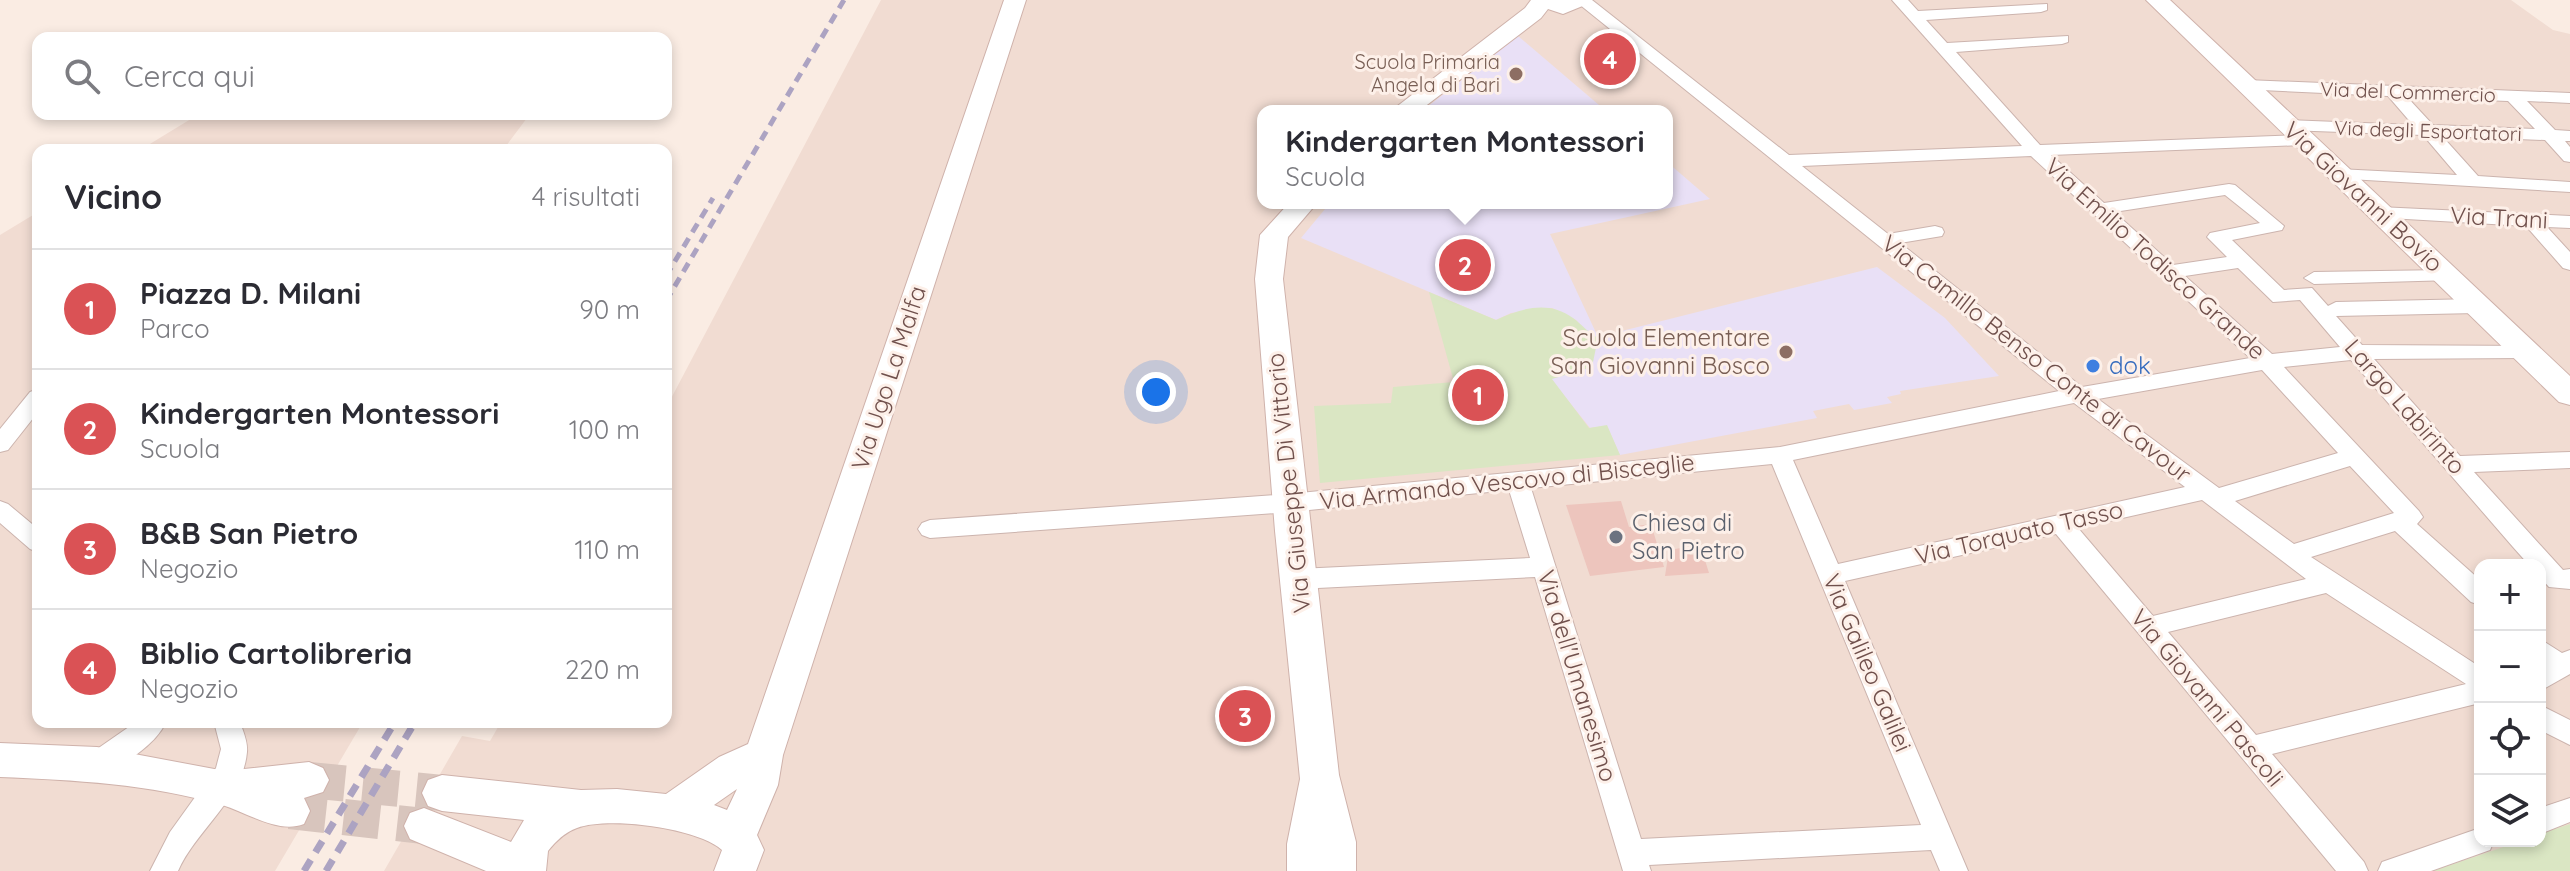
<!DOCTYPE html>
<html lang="it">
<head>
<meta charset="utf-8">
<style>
  body { margin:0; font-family:Quicksand,sans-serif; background:#f7f7f7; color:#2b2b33 }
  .controls { position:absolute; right:24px; bottom:24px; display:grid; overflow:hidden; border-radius:16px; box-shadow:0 4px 12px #0003 }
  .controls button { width:72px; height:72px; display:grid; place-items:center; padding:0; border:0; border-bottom:2px solid #e1e1e2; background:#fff; color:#2b2b33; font:40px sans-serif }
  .you { position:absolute; left:1156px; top:392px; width:28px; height:28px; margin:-20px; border:6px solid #fff; border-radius:50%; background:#1a73e8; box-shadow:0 0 0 12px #1a73e833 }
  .badge { display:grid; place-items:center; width:52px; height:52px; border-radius:50%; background:#da5255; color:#fff; font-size:26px; font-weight:700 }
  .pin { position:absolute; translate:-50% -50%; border:4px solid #fff; box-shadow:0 2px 8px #0006 }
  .popup { position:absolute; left:1257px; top:105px; width:416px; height:104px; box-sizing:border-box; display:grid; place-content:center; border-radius:16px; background:#fff; filter:drop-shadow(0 2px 6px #0005); font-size:26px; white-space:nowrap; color:#7c7c81 }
  .popup b { font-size:30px; color:#2b2b33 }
  .popup::after { content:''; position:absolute; left:50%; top:100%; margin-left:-16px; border:16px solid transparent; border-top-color:#fff }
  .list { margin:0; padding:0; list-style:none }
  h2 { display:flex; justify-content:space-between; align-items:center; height:104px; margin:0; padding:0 32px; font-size:34px }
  h2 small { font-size:26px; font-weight:400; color:#7c7c81 }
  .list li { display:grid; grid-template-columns:52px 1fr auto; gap:24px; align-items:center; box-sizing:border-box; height:120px; padding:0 32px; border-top:2px solid #e1e1e2 }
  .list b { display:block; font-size:30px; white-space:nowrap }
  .list p { margin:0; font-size:26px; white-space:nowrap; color:#7c7c81 }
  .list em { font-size:26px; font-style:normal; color:#7c7c81 }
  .icon { flex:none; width:44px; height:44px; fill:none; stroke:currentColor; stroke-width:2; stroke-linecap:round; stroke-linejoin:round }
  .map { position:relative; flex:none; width:2570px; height:871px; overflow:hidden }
  .search { position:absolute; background:#fff; box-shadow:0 4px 12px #0003; left:32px; top:32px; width:640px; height:88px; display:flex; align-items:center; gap:20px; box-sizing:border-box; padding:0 28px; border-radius:16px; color:#7c7c81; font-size:30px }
  .panel { position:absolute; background:#fff; box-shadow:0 4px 12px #0003; left:32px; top:144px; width:640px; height:584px; border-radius:16px }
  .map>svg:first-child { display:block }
  .residential { fill:#f1dcd2; fill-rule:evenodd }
  .education { fill:#e9e0f6 }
  .green { fill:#dae6c3 }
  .building { fill:#edc5bd }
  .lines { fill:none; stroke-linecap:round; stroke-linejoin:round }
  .secondary-tunnel { stroke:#d8c5bd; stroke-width:36; stroke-dasharray:36 18; stroke-linecap:butt }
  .street-casing { stroke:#ccb4ae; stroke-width:2 }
  .secondary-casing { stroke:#cfb2ab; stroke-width:2 }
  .street { fill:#fff; fill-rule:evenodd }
  .secondary { fill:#fff; fill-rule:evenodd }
  .rail-far1 { stroke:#aca3c2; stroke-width:5; stroke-dasharray:10 7; stroke-linecap:butt }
  .rail { stroke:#aca3c2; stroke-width:7; stroke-dasharray:13 9; stroke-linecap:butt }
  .education-dot { fill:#8d6e63; stroke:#fdf0e9; stroke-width:3 }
  .shop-dot { fill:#3f7fe0; stroke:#fdf0e9; stroke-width:3 }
  .worship-dot { fill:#6b7280; stroke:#fdf0e9; stroke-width:3 }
  .labels { text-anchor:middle; stroke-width:6; stroke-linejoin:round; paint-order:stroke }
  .far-education-label { font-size:20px; fill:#785e54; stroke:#fdf0e9; text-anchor:end }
  .far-street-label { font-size:20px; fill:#70504c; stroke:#fdf0e9 }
  .street-label { font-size:24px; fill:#70504c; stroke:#fdf0e9 }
  .education-label { font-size:24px; fill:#785e54; stroke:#fdf0e9; text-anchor:end }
  .shop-label { font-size:24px; fill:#366cbe; stroke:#fdf0e9; text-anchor:start }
  .worship-label { font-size:24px; fill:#5b616d; stroke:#fdf0e9; text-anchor:start }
</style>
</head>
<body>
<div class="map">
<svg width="2570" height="871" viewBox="0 0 2570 871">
  <rect width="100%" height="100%" fill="#faece3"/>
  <path class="residential" d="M881,0H2511L2553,30L2570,34V871H384L462,736L490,741L501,722H666V408ZM1263,111H1667V203H1263ZM2480,565H2540V841H2480Z
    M199,114H530L503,150H140Z
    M38,212V722H363L275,871H0V235Z"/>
  <path class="education" d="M1518,36L1606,111H1422Z
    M1667,162L1710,199L1550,234L1598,337L1877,267L1945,318L1999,376L1900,391L1901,394L1887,397L1892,403L1854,410L1849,404L1813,411L1817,418L1620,455L1607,426L1590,428L1551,379L1586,331L1576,320L1552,308L1511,313L1496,320L1301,238L1330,203H1667Z"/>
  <path class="green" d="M1429,292L1496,320C1521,308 1549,300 1573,318C1582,325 1588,332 1598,338L1592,367L1552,379L1589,428L1607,425L1620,455L1320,483L1314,406L1391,403L1393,387L1454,382Z
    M2570,824V871H2433L2521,841H2540V834Z"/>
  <path class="building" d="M1621,501L1629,527L1651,524L1664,567L1590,576L1566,505Z
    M1687,547L1690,555L1703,554L1709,573L1665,576L1669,550Z"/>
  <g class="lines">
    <path class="secondary-tunnel" d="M309,780L442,793
      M290,811L424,826"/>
    <g class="street-casing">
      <path id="street" d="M1574,0H1592L1789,155L2022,146L1892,0H1908L1918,11L2047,4V10L2041,12L1926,20L1947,43L2068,36V42L2062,44L1956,52L2040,145L2302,135L2311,140L2302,145L2051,155L2104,203L2229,184L2235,185L2284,226L2282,230L2232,240L2284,290L2312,288L2328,306L2336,302L2477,299L2487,306L2477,313L2336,316L2362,345L2532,346L2535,351L2532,356L2525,358L2374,359L2460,456L2570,452V468L2474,472L2563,570L2570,569V589L2549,587L2540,577V565H2529L2513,547L2351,360L2284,367L2419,511L2423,517L2417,524L2480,580V605L2471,602L2395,531L2311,557L2480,667V703L2272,754L2364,862L2368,871H2336L2056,534L1845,581L1968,871H1940L1931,850L1649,865L1651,871H1623L1535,577L1298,589L1289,586L1286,579L1289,572L1298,569L1530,558L1509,490L1289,512L930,538L922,535L918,529L922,523L930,520L1289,494L1780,447L2059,391ZM2031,156L2250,358L2082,387L1900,243L1942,236L1944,232L1942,228L1935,226L1888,234L1802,166ZM2225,195L2260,223L2210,233L2207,237L2227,257L2173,265L2114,212ZM2238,268L2273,302L2300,300L2340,347L2272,354L2185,276ZM2262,370L2338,453L2219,488L2098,399ZM2074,403L2185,487L1838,564L1793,460ZM1772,464L1921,825L1641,839L1531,488ZM2350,466L2394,513L2294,544L2235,501ZM2202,500L2306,579L2153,616L2078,528ZM2326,593L2466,684L2256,735L2168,632Z
        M2246,80L2570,93V103L2527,101L2555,130L2570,131V141H2565L2570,147V162L2564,161L2545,140L2442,136L2478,176L2570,182V192L2332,178L2329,174L2332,170L2338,169L2457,175L2423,135L2287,130L2278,125L2287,120L2413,125L2388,96L2240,89L2238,85ZM2407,97L2508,101L2535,129L2433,125Z
        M2379,207L2570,216V228L2547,227L2570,252V270L2563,268L2526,226L2372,217L2370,213L2372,209Z
        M2446,270L2453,272L2456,276L2453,280L2314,284L2304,278L2314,272Z
        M38,389V412L8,450L0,452V429L30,392Z
        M0,501L8,504L38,529V552L30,549L0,523Z
        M2540,639L2562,653L2570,650V674L2540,691Z
        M2540,705L2570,720V745L2540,730Z
        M136,722H166C155,746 121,767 97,776L87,772L84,764L87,756Z
        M214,722H240C243,731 248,742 247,752C243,799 196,830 178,871H150L170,832L216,768L221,749Z
        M2570,798V822L2540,834V808Z
        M2480,828V841H2494L2490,850L2431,871H2378L2382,862Z"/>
    </g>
    <g class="secondary-casing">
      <path id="secondary" d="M1004,0H1026L783,755L778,785L757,835L764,850L756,871H714L722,850C698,828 608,816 577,828C565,832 556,841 548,851L546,871H486L410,839L404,826L410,813L424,808L511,842L524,820L442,811L428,806L422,793L428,780L442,775L581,790L617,789L666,794L719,757L748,744ZM737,789L727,810L714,805Z
        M1531,0H1588L1585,5L1563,14L1548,9L1541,18L1419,111H1391L1525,8Z
        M2146,0H2170L2570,376V405L2559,402Z
        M1289,203H1317L1288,237L1283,279L1339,775L1356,842V871H1287V844L1300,779L1275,531L1255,279L1260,235Z
        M0,743L97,747L225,771L309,762L323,768L329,780L323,792L304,798L310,811L304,824C278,834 248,813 222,805C150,784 74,780 0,777Z"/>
    </g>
    <use href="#street" class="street"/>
    <use href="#secondary" class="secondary"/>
    <path class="rail-far1" d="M666,276L713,198
      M666,301L844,0"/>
    <path class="rail" d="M304,871L395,722
      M326,871L415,722"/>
  </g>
  <g class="education-dot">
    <circle cx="1516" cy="74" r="8"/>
    <circle cx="1786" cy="352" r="8"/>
  </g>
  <circle class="shop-dot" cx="2093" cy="366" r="8"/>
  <circle class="worship-dot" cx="1616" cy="537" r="8"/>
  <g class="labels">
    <g class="far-education-label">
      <text x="1500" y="69">Scuola Primaria<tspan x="1500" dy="23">Angela di Bari</tspan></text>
    </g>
    <g class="far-street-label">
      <text transform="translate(2408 92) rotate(2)" y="7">Via del Commercio</text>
      <text transform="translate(2428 131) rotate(2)" y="7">Via degli Esportatori</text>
    </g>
    <g class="street-label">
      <text transform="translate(2363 197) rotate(43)" y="8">Via Giovanni Bovio</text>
      <text transform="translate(2499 218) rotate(3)" y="8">Via Trani</text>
      <text transform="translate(2155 259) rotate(42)" y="8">Via Emilio Todisco Grande</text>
      <text transform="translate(2036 359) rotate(38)" y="8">Via Camillo Benso Conte di Cavour</text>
      <text transform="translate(889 378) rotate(-72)" y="8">Via Ugo La Malfa</text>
      <text transform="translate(2405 407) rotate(49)" y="8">Largo Labirinto</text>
      <text transform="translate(1507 482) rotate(-6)" y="8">Via Armando Vescovo di Bisceglie</text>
      <text transform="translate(1289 483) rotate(-96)" y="8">Via Giuseppe Di Vittorio</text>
      <text transform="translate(2019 533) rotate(-13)" y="8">Via Torquato Tasso</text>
      <text transform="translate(1867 663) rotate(67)" y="8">Via Galileo Galilei</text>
      <text transform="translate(1577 676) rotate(73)" y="8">Via dell'Umanesimo</text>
      <text transform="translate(2207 698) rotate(50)" y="8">Via Giovanni Pascoli</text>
    </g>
    <g class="education-label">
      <text x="1770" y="346">Scuola Elementare<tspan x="1770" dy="28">San Giovanni Bosco</tspan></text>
    </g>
    <g class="shop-label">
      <text x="2109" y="374">dok</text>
    </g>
    <g class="worship-label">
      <text x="1632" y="531">Chiesa di<tspan x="1632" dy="28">San Pietro</tspan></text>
    </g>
  </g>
</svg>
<div class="controls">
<button>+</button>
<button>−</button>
<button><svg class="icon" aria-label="locate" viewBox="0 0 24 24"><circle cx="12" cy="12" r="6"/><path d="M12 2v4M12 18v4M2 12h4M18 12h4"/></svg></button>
<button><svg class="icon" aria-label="layers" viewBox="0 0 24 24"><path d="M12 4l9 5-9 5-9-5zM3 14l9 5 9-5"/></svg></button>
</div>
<div class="you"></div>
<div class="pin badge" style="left:1478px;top:395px">1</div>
<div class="pin badge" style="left:1465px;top:265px">2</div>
<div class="popup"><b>Kindergarten Montessori</b>Scuola</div>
<div class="pin badge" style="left:1245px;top:716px">3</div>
<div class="pin badge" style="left:1610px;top:59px">4</div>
<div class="search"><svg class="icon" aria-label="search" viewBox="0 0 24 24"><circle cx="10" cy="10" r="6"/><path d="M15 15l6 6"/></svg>Cerca qui</div>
<section class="panel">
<h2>Vicino<small>4 risultati</small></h2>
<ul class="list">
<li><span class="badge">1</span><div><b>Piazza D. Milani</b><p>Parco</p></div><em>90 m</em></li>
<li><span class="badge">2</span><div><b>Kindergarten Montessori</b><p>Scuola</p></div><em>100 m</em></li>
<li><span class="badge">3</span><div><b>B&amp;B San Pietro</b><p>Negozio</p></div><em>110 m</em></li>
<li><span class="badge">4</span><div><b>Biblio Cartolibreria</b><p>Negozio</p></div><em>220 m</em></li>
</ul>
</section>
</div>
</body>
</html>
